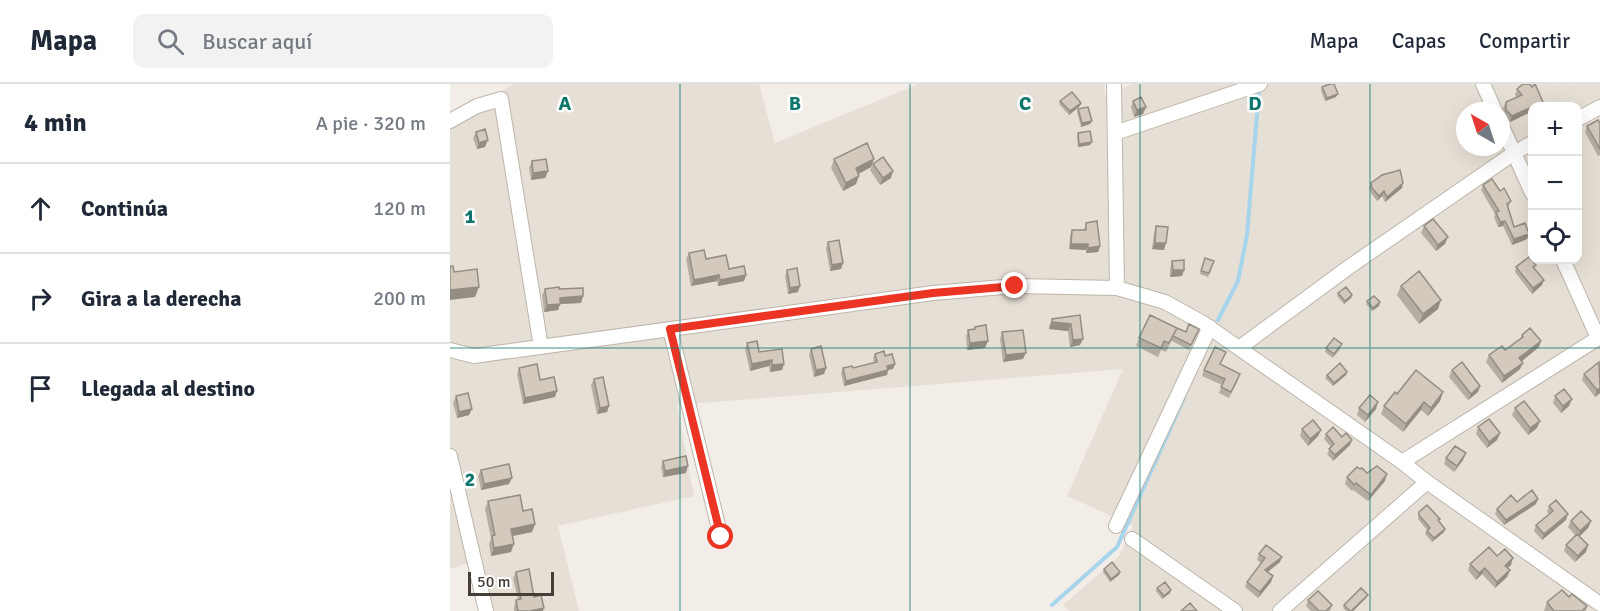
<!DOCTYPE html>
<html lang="es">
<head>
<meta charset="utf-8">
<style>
  body { margin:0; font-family:Signika,sans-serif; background:#f2f2f3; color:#1f2937 }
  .controls { position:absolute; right:18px; top:18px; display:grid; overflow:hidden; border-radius:12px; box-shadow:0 6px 24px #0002 }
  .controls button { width:54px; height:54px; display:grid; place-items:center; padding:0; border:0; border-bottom:2px solid #e0e1e3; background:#fff; color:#1f2937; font:30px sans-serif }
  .compass { position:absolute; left:1006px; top:18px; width:54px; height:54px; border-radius:50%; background:#fff; box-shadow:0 6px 24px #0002; rotate:321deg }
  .scale { position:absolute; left:18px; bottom:15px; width:86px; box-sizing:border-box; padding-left:6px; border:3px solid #443e36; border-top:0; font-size:16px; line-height:21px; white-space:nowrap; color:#443e36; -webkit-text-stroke:4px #fff; paint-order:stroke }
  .stop { position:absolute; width:18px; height:18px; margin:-14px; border:4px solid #ec3424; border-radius:50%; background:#fff }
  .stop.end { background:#ec3424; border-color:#fff; box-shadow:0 2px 6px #0008 }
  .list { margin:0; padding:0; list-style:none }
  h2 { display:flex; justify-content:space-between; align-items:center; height:78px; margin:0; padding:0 24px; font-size:26px }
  h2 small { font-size:20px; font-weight:400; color:#747a83 }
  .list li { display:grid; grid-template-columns:39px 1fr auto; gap:18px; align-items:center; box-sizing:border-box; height:90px; padding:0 24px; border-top:2px solid #e0e1e3 }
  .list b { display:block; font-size:22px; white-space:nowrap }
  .list em { font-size:20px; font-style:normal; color:#747a83 }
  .icon { flex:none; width:33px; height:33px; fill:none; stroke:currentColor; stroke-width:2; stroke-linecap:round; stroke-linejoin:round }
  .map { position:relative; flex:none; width:1150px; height:527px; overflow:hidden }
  header { display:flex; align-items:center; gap:36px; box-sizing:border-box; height:84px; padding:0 30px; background:#fff; border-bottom:2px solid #e0e1e3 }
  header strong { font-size:28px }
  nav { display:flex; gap:33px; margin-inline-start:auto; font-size:21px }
  .search { width:420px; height:54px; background:#f2f2f3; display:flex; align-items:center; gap:15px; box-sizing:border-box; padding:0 21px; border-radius:12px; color:#747a83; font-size:22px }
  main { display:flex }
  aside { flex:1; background:#fff }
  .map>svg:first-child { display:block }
  .residential { fill:#e6dfd5; fill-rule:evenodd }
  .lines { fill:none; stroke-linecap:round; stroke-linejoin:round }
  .stream { stroke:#a6d4eb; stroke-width:4 }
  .minor-casing { stroke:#bdb5aa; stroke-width:16 }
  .minor { stroke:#fff; stroke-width:14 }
  .wall { fill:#b5ada3 }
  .shaded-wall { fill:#948d84 }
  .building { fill:#d3c9bd; stroke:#948d84; stroke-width:1.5 }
  .route { stroke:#ec3424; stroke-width:8 }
  .grid { fill:none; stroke:#0f766e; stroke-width:1.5; stroke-opacity:0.55 }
  .grid-label { font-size:20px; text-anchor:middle; font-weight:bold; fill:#0f766e; stroke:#fff; stroke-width:5; stroke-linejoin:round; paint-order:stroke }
</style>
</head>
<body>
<header>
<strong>Mapa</strong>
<div class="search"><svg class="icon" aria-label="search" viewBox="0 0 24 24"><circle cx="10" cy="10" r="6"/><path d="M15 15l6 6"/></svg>Buscar aquí</div>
<nav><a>Mapa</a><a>Capas</a><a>Compartir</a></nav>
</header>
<main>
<aside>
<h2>4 min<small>A pie · 320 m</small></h2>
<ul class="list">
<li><svg class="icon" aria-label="ahead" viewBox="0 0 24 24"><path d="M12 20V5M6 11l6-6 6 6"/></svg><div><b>Continúa</b></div><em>120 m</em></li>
<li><svg class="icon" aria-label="right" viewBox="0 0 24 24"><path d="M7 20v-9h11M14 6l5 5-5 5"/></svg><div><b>Gira a la derecha</b></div><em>200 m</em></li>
<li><svg class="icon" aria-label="arrive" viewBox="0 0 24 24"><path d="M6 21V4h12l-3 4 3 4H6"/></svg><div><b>Llegada al destino</b></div></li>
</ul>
</aside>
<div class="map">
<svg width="1150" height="527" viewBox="0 0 1150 527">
  <rect width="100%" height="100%" fill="#f2eee7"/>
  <path class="residential" d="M63,0H309L325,59L468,0H654L655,11L682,0H1150V527H620L613,521L669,472L683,442L617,412L673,285L227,321L244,412L108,442L129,527H42L30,475L0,485V41ZM1082,22H1128V176H1082ZM1015,27H1051V63H1015Z"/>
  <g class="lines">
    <path class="stream" d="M768,236L788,197L797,151L809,6
      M602,521L667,463L734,314"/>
    <g class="minor-casing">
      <path id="minor" d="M664,0L667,204
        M1033,0L1045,27
        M1128,35L1150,23
        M0,37L27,22L51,15L91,263
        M1051,40L1082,109
        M665,49L810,0
        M1113,176L1148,254
        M220,245L271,453
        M789,264L899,183L1064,69L1082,59
        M0,266L24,272L483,209L565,202L667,204L715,218L753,239L952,378L977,398L1150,520
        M0,372L36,527
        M952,378L1150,253
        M666,442L760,243
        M682,455L785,527
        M830,527L977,398"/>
    </g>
    <use href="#minor" class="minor"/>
  </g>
  <path class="wall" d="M872,3L886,13L875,17L871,7Z
    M1067,5L1093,18L1091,22H1083V27L1060,38L1054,32L1053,24L1056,18L1067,13L1065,11Z
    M610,17L631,19L630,22L619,31L609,20Z
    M683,17L696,23L693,30L684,33L681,23Z
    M628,25L642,37L640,40L631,43L627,28Z
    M1150,39V71L1148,72L1135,48L1137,42Z
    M26,48L35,63L27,65L23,54Z
    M628,49L640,61L628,63L627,52Z
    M384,75H424L421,83L408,90L406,100L393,107L381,84Z
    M82,77L98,87L95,94L81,96L79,84Z
    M423,80L441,94L430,101L420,86Z
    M921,99L952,104L935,118L932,112L927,117L921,109L919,104Z
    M1033,101L1050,107L1061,117L1059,122L1058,123L1064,143L1079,150L1077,155L1062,161L1053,142L1048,143L1044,133L1045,130L1031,106Z
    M636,139L650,162L648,168L636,169V166L619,165L620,152L622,146H634Z
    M706,142L714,166L702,165L704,149Z
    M974,142L995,160L986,167L971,149Z
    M378,158L393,179L391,185L380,187L376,164Z
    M239,169L296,191L294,197L268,202L267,197L241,202L236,175Z
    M755,174L764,177L758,193L750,190Z
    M722,177L734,186L732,192L720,193V184Z
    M1086,181L1084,185L1094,196L1092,201L1082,210L1065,188L1066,183Z
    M337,186L348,208L338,210L335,192Z
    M951,202L988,225L969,240L947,211Z
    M95,205H109L133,212L131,219L110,220L108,226L94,228L92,211Z
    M888,209L902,211L901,214L894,220L887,212Z
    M917,217L930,218L929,222L922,227L916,220Z
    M630,231V261L620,263L618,247L599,245V242L602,235Z
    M525,243L535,264L517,266L516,252L518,246L524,245Z
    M552,248L573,275L553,278L550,255Z
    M736,248L747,250L739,266L722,257V255L716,268L711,266L708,273L686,262L689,254Z
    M1072,251L1089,263L1072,277L1070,285L1052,299L1036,278L1039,271L1055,266L1070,255Z
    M297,259L309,268L334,280L332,286L320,288L319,282L300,287L295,266Z
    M876,264H891L883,274L875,268Z
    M361,265L376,284L374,290L364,293L359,271Z
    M776,268L770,280L788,296L779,314L769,309L772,301L752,292L754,286Z
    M425,270L435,272L445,280L443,285L438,286L437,291L394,302L391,289L393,284H403L424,279L423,274Z
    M1150,279V309L1145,313L1132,296L1134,290Z
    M69,284L90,296L105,313L73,320L67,290Z
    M1002,286L1030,302L1028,308L1018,316L999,293Z
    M877,291H896L883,302L875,294Z
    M144,295L157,328L147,330L141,301Z
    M993,308L990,317L978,332L971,326L953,348L931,330L934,322L947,310Z
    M6,312L19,331L7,334L3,319Z
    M1105,312L1119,322L1111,329L1103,319Z
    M909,324L926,325L915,338L907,331Z
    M1065,324L1087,344L1078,351L1062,331Z
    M1028,343L1050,349L1047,356L1037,364L1026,350Z
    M852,345L871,346L868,352L858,362L850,352Z
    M876,350L902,356L900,361L883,377L877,370L881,363L874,355Z
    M1016,369L1013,376L1004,388L994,380L996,374Z
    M213,377L236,389L213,393L211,383Z
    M910,385L935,397L918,417L903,406L902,407L895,400L897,393Z
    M31,386L59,400L31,406L28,392Z
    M38,417L73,427L85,440L82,448L62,452L61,468L41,472L39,460L41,454L35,425Z
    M1067,418L1086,420L1054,441L1045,430L1047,425Z
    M1099,422L1116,436L1092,456L1084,447L1086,441L1099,430L1097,428Z
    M969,428L990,435L989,437L995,445L994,448L982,458L975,450L977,446L968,435Z
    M1121,437H1141L1138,444L1129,452L1136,468L1125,478L1114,467L1116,461L1126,452L1118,443Z
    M809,470L830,478L818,488L823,492L821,498L808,514L795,503L797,498L811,479L807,476Z
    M1047,472L1061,481L1058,484L1060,486L1057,493L1045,504L1032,490L1026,496L1018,486L1020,480Z
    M654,485L670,488L669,491L660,498L653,488Z
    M66,488L84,513L93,527H64V523L66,516H68L63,494Z
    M707,504L720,509L712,515L706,507Z
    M1119,513L1137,522L1136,527H1094L1097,518Z
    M916,514L903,527H896L893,524L894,521Z
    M858,516L882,521L880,527H861L856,522Z"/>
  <path class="shaded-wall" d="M888,10L886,13L875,17L877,14Z
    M1093,18L1091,22H1083V27L1060,38L1062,32Z
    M631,19L630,22L619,31L620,27Z
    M696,23L693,30L684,33L687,26Z
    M642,37L640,40L631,43L632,39Z
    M38,56L35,63L27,65L29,59Z
    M642,58L640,61L628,63L629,60Z
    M424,75L421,83L403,93L406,84Z
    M98,87L95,94L81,96L83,89Z
    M443,87L441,94L430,101L433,94Z
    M409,92L406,100L393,107L396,99Z
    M953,99L952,104L935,118L937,113Z
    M934,107L932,112L927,117L929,112Z
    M1055,137L1053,142L1048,143L1050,138Z
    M1079,150L1077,155L1062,161L1064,155Z
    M998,153L995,160L986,167L988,161Z
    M705,159H716L714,166L702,165Z
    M621,160H638L636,166L619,165Z
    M650,162L648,168L636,169L638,164Z
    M393,179L391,185L380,187L382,181Z
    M723,186H734L732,192L720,193Z
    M269,191L267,197L241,202L244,196Z
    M296,191L294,197L268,202L270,196Z
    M1094,196L1092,201L1082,210L1083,204Z
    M350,202L348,208L338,210L340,204Z
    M29,203L25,213L0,216V206Z
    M902,211L901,214L894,220L895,217Z
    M133,212L131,219L110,220L108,226L94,228L97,221L110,214Z
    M991,216L988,225L969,240L973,230Z
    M930,218L929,222L922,227L923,224Z
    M602,238L621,240L618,247L599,245Z
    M633,255L630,261L620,263L623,256Z
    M538,257L535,264L517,266L520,259Z
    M1091,257L1089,263L1067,281L1069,274Z
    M576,269L573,275L553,278L556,271Z
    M322,276L319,282L300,287L302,280Z
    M1073,279L1070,285L1052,299L1054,292Z
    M334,280L332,286L320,288L322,281Z
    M445,280L443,285L436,286L437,282Z
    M376,284L374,290L364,293L366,286Z
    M438,286L437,291L394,302L396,297Z
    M897,288L896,291L883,302L884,299Z
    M1030,302L1028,308L1018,316L1021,310Z
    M1150,304V309L1145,313L1147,306Z
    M107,307L105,313L73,320L75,314Z
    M993,308L990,317L978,332L981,324Z
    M1122,315L1119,322L1111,329L1113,322Z
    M928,318L926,325L915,338L918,331Z
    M974,318L971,326L953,348L956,340Z
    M159,322L157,328L147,330L150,324Z
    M22,325L19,331L7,334L9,328Z
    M1090,337L1087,344L1078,351L1080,344Z
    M871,346L868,352L858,362L860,355Z
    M1050,349L1047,356L1037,364L1039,358Z
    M902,356L900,361L883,377L885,371Z
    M1016,369L1013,376L1004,388L1007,382Z
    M238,382L236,389L213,393L215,387Z
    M937,390L935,397L918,417L921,411Z
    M62,394L59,400L31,406L34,400Z
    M1088,415L1086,420L1054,441L1056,436Z
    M1118,430L1116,436L1092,456L1094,450Z
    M1141,437L1138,444L1128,454L1130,447Z
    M85,440L82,448L58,453L61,445Z
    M995,445L994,448L982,458L984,454Z
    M64,460L61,468L41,472L44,464Z
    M1138,461L1136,468L1125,478L1128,472Z
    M832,473L830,478L813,491L815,486Z
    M1063,474L1061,481L1053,488L1055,482Z
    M1035,484L1032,490L1026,496L1029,489Z
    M1060,486L1057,493L1045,504L1047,498Z
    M670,488L669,491L660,498L661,495Z
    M823,492L821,498L808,514L810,508Z
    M721,506L720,509L712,515L714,512Z
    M918,511L916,514L903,527H901Z
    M94,524L93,527H80Z"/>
  <path class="building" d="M880,0H884L888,10L877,14L872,3Z
    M1073,0H1080L1082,3L1085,0L1093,18L1062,32L1056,26V18L1072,11L1067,5Z
    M622,8L631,19L620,27L610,17Z
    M691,13L696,23L687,26L683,17Z
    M638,23L642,37L632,39L628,25Z
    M1148,36L1150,39V65L1137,42Z
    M35,45L38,56L29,59L26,48Z
    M640,47L642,58L629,60L628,49Z
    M417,59L424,75L406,84L409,92L396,99L384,75Z
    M433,73L443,87L433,94L423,80Z
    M96,75L98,87L83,89L82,77Z
    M950,86L953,99L937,113L934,107L929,112L922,104L921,99L932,91Z
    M1042,95L1050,107L1054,104L1061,117L1057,120L1064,143L1075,139L1079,150L1064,155L1055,137L1050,138L1046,128L1049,127L1033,101Z
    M983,135L998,153L988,161L974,142Z
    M647,137L650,162L638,164V160H621L622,146H636V139Z
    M706,142L718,143L716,159H705Z
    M389,156L393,179L382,181L378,158Z
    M254,166L256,175L276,171L279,185L294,182L296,191L270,196L269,191L244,196L239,169Z
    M1079,173L1086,181L1083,183L1094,196L1083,204L1066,183Z
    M755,174L764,177L759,189L751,187Z
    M734,176V186H723L722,177Z
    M0,182H3L4,188L27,185L29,203L0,206Z
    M347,184L350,202L340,204L337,186Z
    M969,187L991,216L973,230L951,202Z
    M109,203V205L133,204V212L110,214V220L97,221L95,205Z
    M896,203L902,211L895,217L888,209Z
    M924,212L930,218L923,224L917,217Z
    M630,231L633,255L623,256L621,240L602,238V235Z
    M700,231L727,244L719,259L714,257L711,264L689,254Z
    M739,240L749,245L741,261L723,252L727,244L736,248Z
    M536,241L538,257L520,259L518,246L525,245V243Z
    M1080,244L1091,257L1069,274L1073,279L1054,292L1039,271L1052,262L1055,266L1073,253L1072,251Z
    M573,246L576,269L556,271L552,248Z
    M884,254L892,260L884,270L876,264Z
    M307,257L309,268L332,265L334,280L322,281V276L302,280L297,259Z
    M371,262L376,284L366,286L361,265Z
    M765,263L776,268L770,280L790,290L781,308L771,303L775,295L754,286Z
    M434,267L435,272L442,270L445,280L437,282L438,286L396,297L393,284L402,282L403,284L427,278L425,270Z
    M1012,278L1030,302L1021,310L1002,286Z
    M1149,278L1150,304L1147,306L1134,290Z
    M890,279L897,288L884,299L877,291Z
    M87,280L90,296L104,293L107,307L75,314L69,284Z
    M966,286L993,308L981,324L974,318L956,340L934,322L945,308L947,310Z
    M153,293L159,322L150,324L144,295Z
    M1114,305L1122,315L1113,322L1105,312Z
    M18,309L22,325L9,328L6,312Z
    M920,311L928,318L918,331L909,324Z
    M1074,317L1090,337L1080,344L1065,324Z
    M1039,335L1050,349L1039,358L1028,343Z
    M863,336L871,346L860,355L852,345Z
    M883,343L892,353L896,349L902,356L885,371L879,365L884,360L876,350Z
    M1005,362L1016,369L1007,382L996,374Z
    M236,372L238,382L215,387L213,377Z
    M59,380L62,394L34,400L31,386Z
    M927,382L937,390L921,411L906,399L904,401L897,393L907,383L910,385L912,384L917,389Z
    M1082,406L1088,415L1056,436L1047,425L1061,411L1067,418Z
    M70,411L73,427L82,425L85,440L61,445L64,460L44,464L42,452L45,451L38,417Z
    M1106,416L1118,430L1094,450L1086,441L1103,427L1099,422Z
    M977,421L990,435L988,436L995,445L984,454L977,447L980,444L969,431V428Z
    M1131,427L1141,437L1130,447L1121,437Z
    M1127,450L1138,461L1128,472L1116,461Z
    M816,461L832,473L815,486L823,492L810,508L797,498L815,474L809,470Z
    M1039,463L1047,472L1055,465L1063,474L1055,482L1060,486L1047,498L1035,484L1029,489L1020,480Z
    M662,478L670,488L661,495L654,485Z
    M79,485L84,513L91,511L94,524L80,527H68L66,516L71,515L66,488Z
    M715,498L721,506L714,512L707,504Z
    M911,504L918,511L901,527H900L894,521Z
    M1112,506L1119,513L1122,510L1137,522L1132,527H1104L1097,518Z
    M868,507L882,521L876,527H869L858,516Z
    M740,519L747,527H731Z"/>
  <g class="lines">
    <path class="route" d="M271,453L220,245L483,209L565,202"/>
  </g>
  <path class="grid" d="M230,0V527M460,0V527M690,0V527M920,0V527M0,264H1150"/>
  <g class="grid-label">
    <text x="115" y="26">A</text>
    <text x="345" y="26">B</text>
    <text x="575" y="26">C</text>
    <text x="805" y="26">D</text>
    <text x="20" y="139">1</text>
    <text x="20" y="402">2</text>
  </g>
</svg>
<div class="controls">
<button>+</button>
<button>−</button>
<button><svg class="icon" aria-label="locate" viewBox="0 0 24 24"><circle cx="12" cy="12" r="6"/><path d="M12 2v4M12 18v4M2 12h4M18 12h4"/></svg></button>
</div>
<svg class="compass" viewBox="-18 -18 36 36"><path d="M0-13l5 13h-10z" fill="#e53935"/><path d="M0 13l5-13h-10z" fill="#747a83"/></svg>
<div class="scale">50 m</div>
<div class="stop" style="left:271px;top:453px"></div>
<div class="stop end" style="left:565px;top:202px"></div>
</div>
</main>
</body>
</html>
